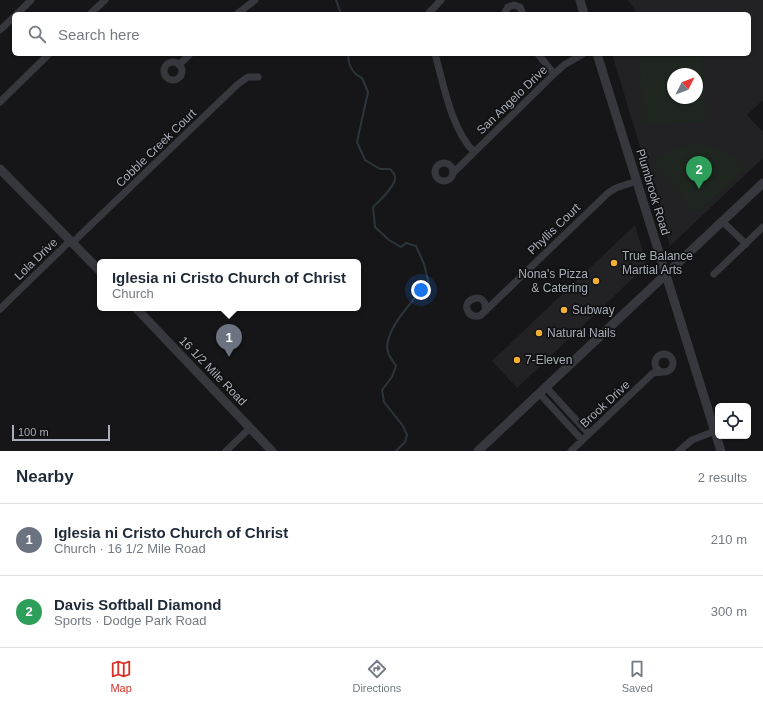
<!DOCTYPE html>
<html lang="en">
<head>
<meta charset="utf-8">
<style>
  body { margin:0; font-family:Helvetica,sans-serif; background:#f6f6f7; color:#1f2937 }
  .controls { position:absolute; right:12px; bottom:12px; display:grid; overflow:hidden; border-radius:6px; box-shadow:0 1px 3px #0004 }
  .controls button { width:36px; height:36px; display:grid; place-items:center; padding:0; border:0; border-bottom:1px solid #e0e1e3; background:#fff; color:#1f2937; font:20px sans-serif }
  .compass { position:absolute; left:667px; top:68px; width:36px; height:36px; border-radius:50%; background:#fff; box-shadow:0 1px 3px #0004; rotate:48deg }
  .scale { position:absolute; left:12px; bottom:10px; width:98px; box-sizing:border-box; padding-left:4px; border:2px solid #a8adb8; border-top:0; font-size:11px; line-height:14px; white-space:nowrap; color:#a8adb8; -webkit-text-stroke:3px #111113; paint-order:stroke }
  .you { position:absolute; left:421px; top:290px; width:14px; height:14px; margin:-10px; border:3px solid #fff; border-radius:50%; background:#1a73e8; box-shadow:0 0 0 6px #1a73e833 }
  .badge { display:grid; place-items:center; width:26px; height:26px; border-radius:50%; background:#d93025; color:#fff; font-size:13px; font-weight:700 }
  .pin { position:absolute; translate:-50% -33px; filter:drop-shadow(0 1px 2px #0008) }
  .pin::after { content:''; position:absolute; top:21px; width:14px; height:12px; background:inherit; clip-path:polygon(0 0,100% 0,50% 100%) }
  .popup { position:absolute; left:97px; top:259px; width:264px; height:52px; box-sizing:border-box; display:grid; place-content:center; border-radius:6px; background:#fff; filter:drop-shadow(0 1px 3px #0005); font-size:13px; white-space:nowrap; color:#747a83 }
  .popup b { font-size:15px; color:#1f2937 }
  .popup::after { content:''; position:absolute; left:50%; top:100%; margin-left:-8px; border:8px solid transparent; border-top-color:#fff }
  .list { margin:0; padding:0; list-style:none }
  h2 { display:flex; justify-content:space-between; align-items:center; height:52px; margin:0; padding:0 16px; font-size:17px }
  h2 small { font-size:13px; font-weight:400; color:#747a83 }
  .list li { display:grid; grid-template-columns:26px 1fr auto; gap:12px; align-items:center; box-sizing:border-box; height:72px; padding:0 16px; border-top:1px solid #e0e1e3 }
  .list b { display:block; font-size:15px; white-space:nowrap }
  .list p { margin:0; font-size:13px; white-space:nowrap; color:#747a83 }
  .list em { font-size:13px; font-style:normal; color:#747a83 }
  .icon { flex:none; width:22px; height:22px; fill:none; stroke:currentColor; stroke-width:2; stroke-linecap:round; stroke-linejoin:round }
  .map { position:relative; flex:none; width:763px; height:451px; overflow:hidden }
  .search { position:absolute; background:#fff; box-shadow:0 1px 3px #0004; left:12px; right:12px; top:12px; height:44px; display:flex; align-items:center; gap:10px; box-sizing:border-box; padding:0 14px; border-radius:6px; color:#747a83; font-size:15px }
  .sheet { height:196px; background:#fff }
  nav { display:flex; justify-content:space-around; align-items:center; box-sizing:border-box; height:56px; border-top:1px solid #e0e1e3; background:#fff; font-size:11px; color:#747a83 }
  nav a { display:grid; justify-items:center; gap:2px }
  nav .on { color:#d93025 }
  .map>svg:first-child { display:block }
  .built { fill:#222225; fill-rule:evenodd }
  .pitch { fill:#1e261f; fill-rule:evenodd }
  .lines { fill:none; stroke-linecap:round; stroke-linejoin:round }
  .stream { stroke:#2c353c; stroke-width:2 }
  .minor { stroke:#37383d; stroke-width:7 }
  .tertiary { stroke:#37383d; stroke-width:9 }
  .poi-dot { fill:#f2b134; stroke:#111113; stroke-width:1.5 }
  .labels { text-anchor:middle; stroke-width:3.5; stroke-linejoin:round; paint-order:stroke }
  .street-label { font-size:12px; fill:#a8adb8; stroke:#111113 }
  .poi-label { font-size:12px; fill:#a8adb8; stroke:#111113; text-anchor:start }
</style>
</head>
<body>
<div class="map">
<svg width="763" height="451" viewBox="0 0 763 451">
  <rect width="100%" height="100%" fill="#161618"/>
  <path class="built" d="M628,0H763V100L747,115L763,132V158L670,246L612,54H749V14H631L635,10ZM673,74H697V98H673Z
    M635,225L647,265L517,388L492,361Z"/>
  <path class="pitch" d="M639,54H702L706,121L643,124ZM673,74H697V98H673Z
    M699,143C718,147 733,153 745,168L699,211L692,210L654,161L677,147Z"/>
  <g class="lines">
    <path class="stream" d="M336,0L341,14
      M348,54C348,65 353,74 362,78L368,92L357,142L365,160L380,169H390C392,171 395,175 395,177C396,186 379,201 373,207L375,227L389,240L401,247L406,243L416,246L424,264L429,284C415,297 382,332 388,352C389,357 394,362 396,366L392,377L382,390L384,402L403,426L407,435L405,442L396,451"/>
    <path class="minor" d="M17,14L31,0
      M90,14L105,0
      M237,14L255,0
      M428,14L441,0
      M504,14L508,7L514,5L520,7L523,14
      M0,30L14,17
      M435,54C444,86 451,128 474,152
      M538,54L554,74
      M164 71a9 9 0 1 1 18 0a9 9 0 1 1-18 0Z
      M179,65L190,54
      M0,102L49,54
      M435 172a9 9 0 1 1 18 0a9 9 0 1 1-18 0Z
      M453,173L554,74L564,65L583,54
      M722,221L746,244
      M72,243L238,84L248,77H258
      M714,274L763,227
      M0,309L70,241
      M485,311C489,289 458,299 469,313C473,317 477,317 481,315L608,193L616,188L637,181
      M655 363a9 9 0 1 1 18 0a9 9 0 1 1-18 0Z
      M546,387L589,434
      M539,393L582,440
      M226,451L250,428
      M571,451L653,373L663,372
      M679,451L692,440L715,431"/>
    <path class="tertiary" d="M580,0L584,14
      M597,54L721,451
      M0,169L100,271
      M136,308L272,451
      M478,451L763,183"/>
  </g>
  <g class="poi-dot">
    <circle cx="614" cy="263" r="4"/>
    <circle cx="596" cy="281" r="4"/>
    <circle cx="564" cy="310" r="4"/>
    <circle cx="539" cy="333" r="4"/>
    <circle cx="517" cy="360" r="4"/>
  </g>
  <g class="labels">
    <g class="street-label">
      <text transform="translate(512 100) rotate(-44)" y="4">San Angelo Drive</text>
      <text transform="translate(156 148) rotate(-44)" y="4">Cobble Creek Court</text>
      <text transform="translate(653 192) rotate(73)" y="4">Plumbrook Road</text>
      <text transform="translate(554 229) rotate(-44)" y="4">Phyllis Court</text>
      <text transform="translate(36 259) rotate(-44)" y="4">Lola Drive</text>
      <text transform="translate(213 371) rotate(46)" y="4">16 1/2 Mile Road</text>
      <text transform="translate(605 404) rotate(-43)" y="4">Brook Drive</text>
    </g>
    <g class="poi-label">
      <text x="622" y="260">True Balance<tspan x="622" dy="14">Martial Arts</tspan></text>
      <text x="588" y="278" text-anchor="end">Nona's Pizza<tspan x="588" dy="14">&amp; Catering</tspan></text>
      <text x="572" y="314">Subway</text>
      <text x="547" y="337">Natural Nails</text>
      <text x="525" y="364">7-Eleven</text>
    </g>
  </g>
</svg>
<div class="controls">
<button><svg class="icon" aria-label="locate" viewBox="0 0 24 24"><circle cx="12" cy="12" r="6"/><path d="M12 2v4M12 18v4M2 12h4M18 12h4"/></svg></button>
</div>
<svg class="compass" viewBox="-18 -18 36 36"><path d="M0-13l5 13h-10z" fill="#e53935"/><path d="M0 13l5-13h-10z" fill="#747a83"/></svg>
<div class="scale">100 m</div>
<div class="you"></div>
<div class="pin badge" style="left:229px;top:357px;background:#6b7280">1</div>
<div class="popup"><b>Iglesia ni Cristo Church of Christ</b>Church</div>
<div class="pin badge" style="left:699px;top:189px;background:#2e9e5b">2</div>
<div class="search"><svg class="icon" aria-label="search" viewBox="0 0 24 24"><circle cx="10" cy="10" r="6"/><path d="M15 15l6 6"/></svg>Search here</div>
</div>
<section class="sheet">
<h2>Nearby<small>2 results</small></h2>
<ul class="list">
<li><span class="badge" style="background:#6b7280">1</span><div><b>Iglesia ni Cristo Church of Christ</b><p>Church · 16 1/2 Mile Road</p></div><em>210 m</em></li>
<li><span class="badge" style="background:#2e9e5b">2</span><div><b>Davis Softball Diamond</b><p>Sports · Dodge Park Road</p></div><em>300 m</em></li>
</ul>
</section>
<nav>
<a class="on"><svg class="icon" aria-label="map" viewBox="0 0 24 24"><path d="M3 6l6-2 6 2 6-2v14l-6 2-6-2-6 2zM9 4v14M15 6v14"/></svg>Map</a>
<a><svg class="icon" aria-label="directions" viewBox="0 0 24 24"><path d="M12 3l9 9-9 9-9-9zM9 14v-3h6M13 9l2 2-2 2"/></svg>Directions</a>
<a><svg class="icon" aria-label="saved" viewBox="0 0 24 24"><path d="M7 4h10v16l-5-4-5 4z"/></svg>Saved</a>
</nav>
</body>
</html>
